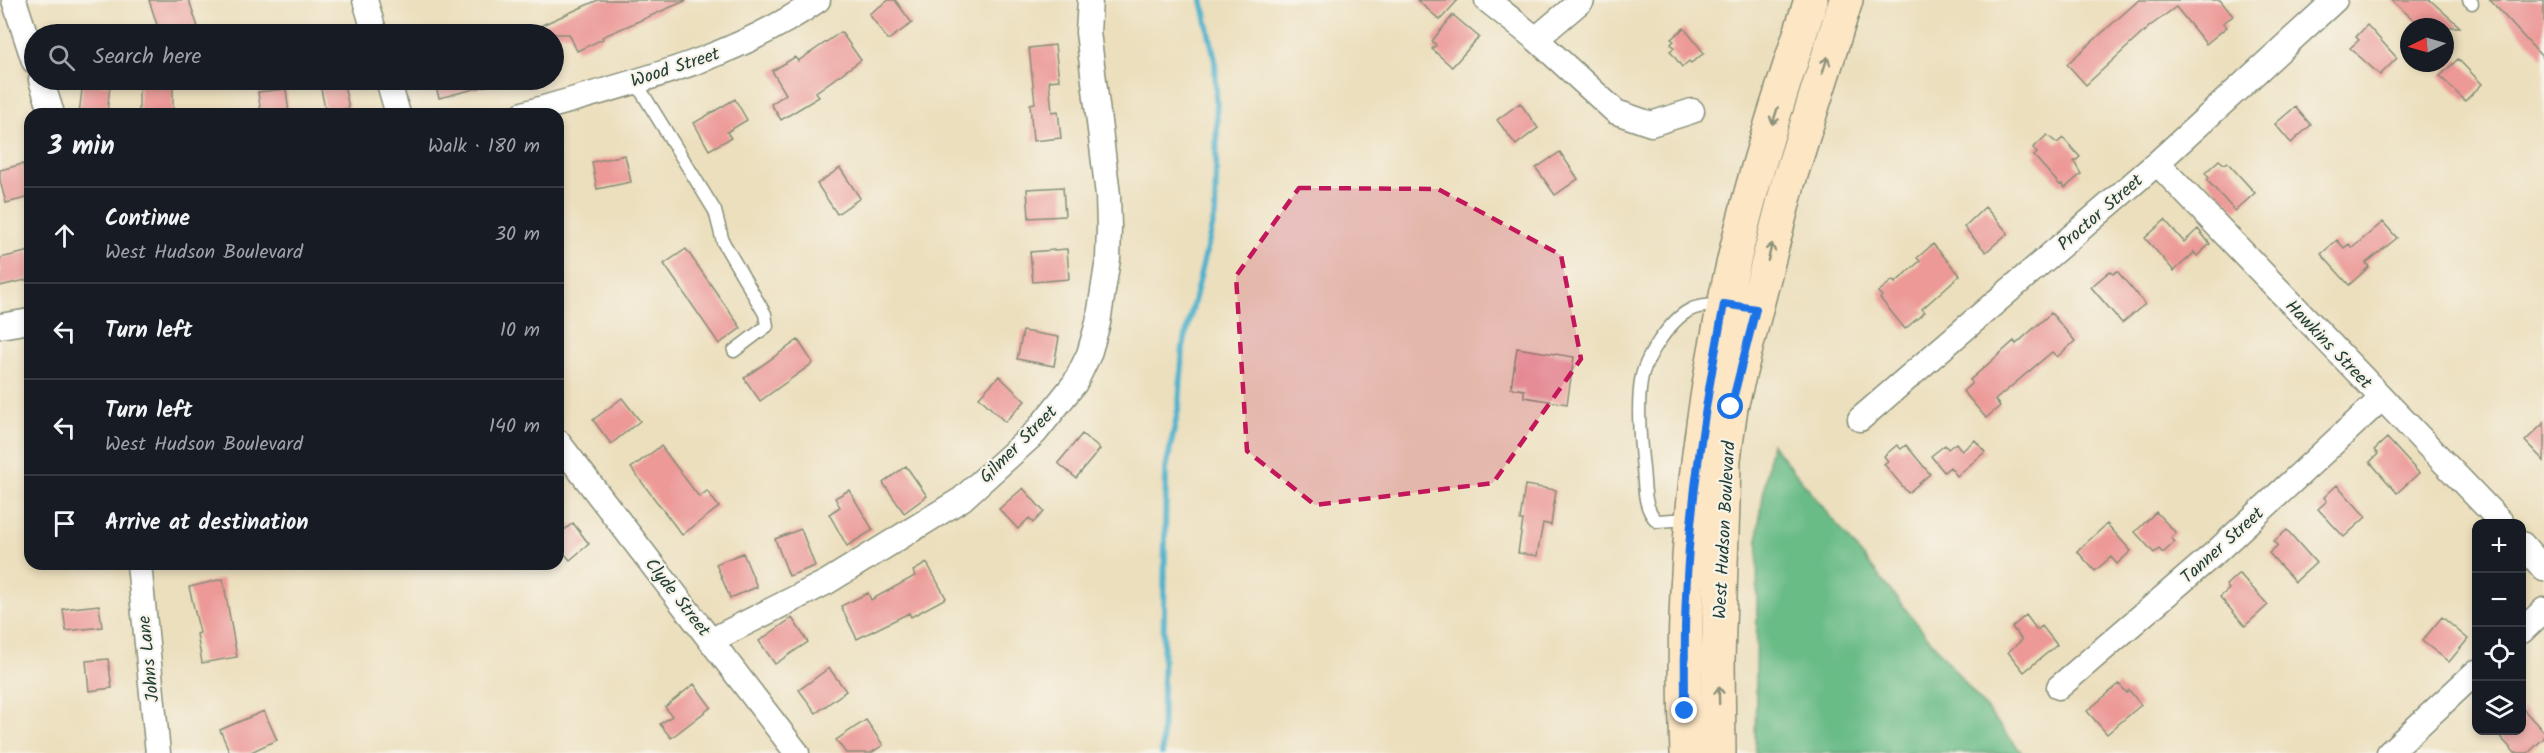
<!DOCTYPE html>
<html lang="en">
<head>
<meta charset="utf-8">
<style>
  body { margin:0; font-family:Kalam,sans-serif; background:#20242c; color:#f1f3f6 }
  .controls { position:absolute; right:18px; bottom:18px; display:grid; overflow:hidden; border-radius:12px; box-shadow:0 3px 9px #0003 }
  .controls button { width:54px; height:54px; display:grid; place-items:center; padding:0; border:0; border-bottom:2px solid #363941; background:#171b24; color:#f1f3f6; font:30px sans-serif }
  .compass { position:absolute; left:2400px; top:18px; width:54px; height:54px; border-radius:50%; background:#171b24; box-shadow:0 3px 9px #0003; rotate:265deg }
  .stop { position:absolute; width:18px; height:18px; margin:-14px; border:4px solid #1a73e8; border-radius:50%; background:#fff }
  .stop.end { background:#1a73e8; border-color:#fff; box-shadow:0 2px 6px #0008 }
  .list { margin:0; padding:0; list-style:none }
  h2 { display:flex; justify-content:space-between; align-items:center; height:78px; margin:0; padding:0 24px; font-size:26px }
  h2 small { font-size:20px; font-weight:400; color:#9ea1a6 }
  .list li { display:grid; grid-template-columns:39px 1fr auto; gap:18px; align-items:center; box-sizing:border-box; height:96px; padding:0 24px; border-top:2px solid #363941 }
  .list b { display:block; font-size:22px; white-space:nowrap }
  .list p { margin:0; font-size:20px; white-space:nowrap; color:#9ea1a6 }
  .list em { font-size:20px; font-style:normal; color:#9ea1a6 }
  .icon { flex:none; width:33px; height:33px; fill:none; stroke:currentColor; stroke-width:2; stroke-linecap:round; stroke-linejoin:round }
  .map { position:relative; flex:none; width:2544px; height:753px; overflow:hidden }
  .search { position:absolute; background:#171b24; box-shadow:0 3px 9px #0003; left:24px; top:24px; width:540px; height:66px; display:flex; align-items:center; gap:15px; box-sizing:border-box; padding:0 21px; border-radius:33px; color:#9ea1a6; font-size:22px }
  .panel { position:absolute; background:#171b24; box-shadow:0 3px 9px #0003; left:24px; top:108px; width:540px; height:462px; border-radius:18px }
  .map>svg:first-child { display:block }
  .forest { fill:#6bbc87; stroke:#457c5e; stroke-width:1.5 }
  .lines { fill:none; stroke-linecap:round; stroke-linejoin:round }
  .stream { stroke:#4cb1cb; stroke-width:6 }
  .building { fill:#ec9997 }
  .lane-casing { stroke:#868e78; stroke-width:15 }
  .street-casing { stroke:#868e78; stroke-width:27 }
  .secondary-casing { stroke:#868e78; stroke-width:36 }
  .lane { stroke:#fff; stroke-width:12 }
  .street { stroke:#fff; stroke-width:24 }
  .secondary { stroke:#fce6c4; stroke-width:33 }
  .oneway { stroke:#8e927c }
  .route { stroke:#1a73e8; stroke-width:8 }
  .marked { fill:#c2185b; fill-opacity:0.2; stroke:#c2185b; stroke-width:4.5; stroke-dasharray:12 8; stroke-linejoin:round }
  .labels { text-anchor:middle; stroke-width:4.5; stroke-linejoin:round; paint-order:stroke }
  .street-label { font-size:18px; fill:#1f3d34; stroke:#f7f3e8 }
</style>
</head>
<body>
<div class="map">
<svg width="2544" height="753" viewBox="0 0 2544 753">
  <rect width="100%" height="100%" fill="#f7f3e8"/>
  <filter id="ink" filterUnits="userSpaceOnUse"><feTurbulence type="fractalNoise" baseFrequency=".0167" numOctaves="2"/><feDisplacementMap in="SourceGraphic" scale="12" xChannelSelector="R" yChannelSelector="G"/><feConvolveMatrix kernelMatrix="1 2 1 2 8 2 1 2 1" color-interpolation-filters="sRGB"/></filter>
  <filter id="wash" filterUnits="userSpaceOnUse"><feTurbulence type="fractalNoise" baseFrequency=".008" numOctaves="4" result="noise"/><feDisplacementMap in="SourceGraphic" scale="24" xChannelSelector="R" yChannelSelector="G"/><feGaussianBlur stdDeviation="1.35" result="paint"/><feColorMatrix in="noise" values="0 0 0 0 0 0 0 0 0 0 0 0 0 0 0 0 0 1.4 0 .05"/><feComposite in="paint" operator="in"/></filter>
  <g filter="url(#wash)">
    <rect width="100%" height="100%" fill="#ecdfbd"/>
    <path class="forest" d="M1771,443L2022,753H1755L1758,529Z"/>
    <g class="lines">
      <path class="stream" d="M1162,753L1166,469L1179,405L1183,347L1215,215L1217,124L1215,60L1202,0"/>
    </g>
    <g id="blocks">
      <path class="building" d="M149,0H189L198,27L176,34H160Z
        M598,0H687L602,37L603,39L577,51L569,34H522Z
        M889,0H895L912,23L888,40L869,14Z
        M1417,0H1458L1440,20Z
        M2139,0H2220L2233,16L2223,23L2227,27L2206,44L2176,7L2150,26L2086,85L2067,64Z
        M2391,0H2430L2460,27H2422Z
        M2490,0H2544V59Z
        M1453,15L1479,37L1452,67L1432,49L1436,45L1432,41Z
        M2367,25L2397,58L2380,75L2350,48L2359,40L2356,37Z
        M1684,28L1704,53L1691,63L1689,61L1682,67L1670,51L1674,48L1671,44L1674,41L1671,39Z
        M841,32L861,60L816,92L819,97L781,120L771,104L786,94L772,71L795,57L798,61Z
        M1055,45L1059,80L1049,81L1052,112L1058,111L1061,138L1033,141L1030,104L1035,103L1029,48Z
        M2458,59L2482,84L2465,101L2440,76Z
        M139,80H157V84H173V114H139Z
        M319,80H343L349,108L326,113Z
        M434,80H489L490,85L439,98Z
        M83,82L110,85L107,114H79Z
        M286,89L289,114H261L258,92Z
        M735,99L747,120L727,132L731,138L709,150L694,123Z
        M1520,103L1538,128L1516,145L1497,120Z
        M2295,107L2311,125L2291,143L2275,124Z
        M2047,135L2057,143L2063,138L2080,157L2074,162L2081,174L2065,188L2062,184L2060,185L2034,156L2037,153L2033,148Z
        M1560,152L1578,179L1555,195L1536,168Z
        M625,155L631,182L597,189L592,162Z
        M2219,160L2224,164L2227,162L2255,193L2235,211L2207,180L2209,178L2205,173Z
        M23,164L30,197L6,203L0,181V170Z
        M840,168L860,198L837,214L817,184Z
        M1063,187L1065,216L1029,218L1027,189Z
        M1985,207L2008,233L1986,252L1964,227Z
        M2165,220L2184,242L2198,229L2210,244L2197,256L2193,251L2194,253L2174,271L2145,238Z
        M2383,222L2397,238L2366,263L2369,267L2349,285L2321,254L2337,240L2344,248L2349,244L2352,248Z
        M1933,244L1960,275L1922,309L1925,312L1905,329L1880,298L1882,296L1878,292L1893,280L1895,283L1920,261L1917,258Z
        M686,249L741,328L719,344L664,264Z
        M1067,249L1069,279L1033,282L1030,252Z
        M30,251V279L0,286V258Z
        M2110,271L2113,274L2117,271L2145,304L2122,323L2091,287Z
        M2051,313L2075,341L2057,357L2052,352L2001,395L1995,400L2000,406L1986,418L1963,391L1972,383L1970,380L1996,357L2014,341L2016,344Z
        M1023,331L1059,337L1054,366L1017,359Z
        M798,340L813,363L760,401L744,378Z
        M1517,348L1574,357L1567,404L1524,397V390L1511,388Z
        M999,376L1025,401L1005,422L979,397Z
        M622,398L640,421L611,444L593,420Z
        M2544,423V461L2525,441Z
        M1082,434L1100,449L1076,478L1058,463Z
        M2387,438L2419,473L2397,493L2370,462L2378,454L2374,450Z
        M1975,440L1985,452L1957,476L1950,467L1944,472L1931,456L1945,445L1948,449L1956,443L1962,451Z
        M1897,445L1901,449L1906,445L1930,474L1908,493L1884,464L1888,461L1884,456Z
        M661,446L699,497L707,491L719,507L682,535L631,468Z
        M906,466L927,496L904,513L883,483Z
        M1525,485L1556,490L1551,525L1543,523L1537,556L1518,553L1523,520H1520Z
        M2337,485L2366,517L2344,537L2318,509L2327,501L2324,497Z
        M1023,488L1044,512L1033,523L1029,518L1018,529L999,509Z
        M849,490L873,530L847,546L829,514L840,507L835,498Z
        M2156,512L2176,533L2171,538L2175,542L2163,553L2159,549L2154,553L2135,532Z
        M573,523L589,544L570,560L558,546V535Z
        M2107,524L2131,551L2117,564L2111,557L2095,571L2077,551Z
        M801,529L815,566L789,576L775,539Z
        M2287,530L2316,563L2295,582L2269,553L2278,545L2274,541Z
        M743,553L757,587L730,598L716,564Z
        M927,563L946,598L911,617L909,613L857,639L841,606L868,593L871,600L915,576L913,571Z
        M2239,573L2268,605L2245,626L2220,597L2229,589L2226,585Z
        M223,579L237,657L202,663L197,634L200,633L189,587Z
        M99,605L102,627L66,631L63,609Z
        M2026,615L2037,630L2042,626L2057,645L2024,672L2008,652L2022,640L2012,627Z
        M2442,617L2468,639L2449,662L2422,641Z
        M792,618L808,642L775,664L759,641Z
        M108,659L112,688L89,691L86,661Z
        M829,668L846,691L816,713L799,690Z
        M694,684L711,707L671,738L660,724L672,716L665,707Z
        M2119,684L2127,693L2129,690L2141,705L2107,734L2087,711Z
        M2522,708L2544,732V738L2528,753H2515L2494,730H2522Z
        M264,711L277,740L249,753H230L220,730Z
        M866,720L883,745L871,753H846L836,740Z"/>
    </g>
  </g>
  <g filter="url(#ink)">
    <use href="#blocks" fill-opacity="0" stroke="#868e78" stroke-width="1.5"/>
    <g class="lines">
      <g class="lane-casing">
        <path id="lane" d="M2469,0L2472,3
          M635,81L715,211L723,242L765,314L767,326L734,351
          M1690,519L1657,521C1643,508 1645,487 1643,469C1640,441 1637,409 1641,381C1644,359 1670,320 1690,310C1699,305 1711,306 1722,304"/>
      </g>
      <g class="street-casing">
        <path id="street" d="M14,0L34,61
          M365,0L375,34
          M1487,0L1536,39L1616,112L1651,124L1692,111
          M1536,39L1582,0
          M41,80L52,114
          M388,80L398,114
          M523,114C624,84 730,62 818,0
          M2157,163L2503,524
          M0,326L30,321
          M1860,419L2157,163L2335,0
          M558,442L797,753
          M2522,544L2544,569
          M139,564L158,753
          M2522,631L2544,610
          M712,640L827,582L962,499L1035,433L1075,383L1089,354L1098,323L1108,259L1109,227L1108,195L1088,32L1090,0
          M2059,687L2216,552L2381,399
          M2389,753L2476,672"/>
      </g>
      <g class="secondary-casing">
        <path id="secondary" d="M1687,753C1678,566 1701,380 1749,200C1767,132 1790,66 1811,0
          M1719,753L1718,660L1723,502L1724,459L1731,407L1788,184L1846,0"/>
      </g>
      <use href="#lane" class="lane"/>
      <use href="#street" class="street"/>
      <use href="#secondary" class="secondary"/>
    </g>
    <defs><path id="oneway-shaft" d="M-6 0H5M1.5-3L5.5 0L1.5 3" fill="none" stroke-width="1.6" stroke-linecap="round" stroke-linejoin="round" transform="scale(1.5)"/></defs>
    <g class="oneway">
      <use href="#oneway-shaft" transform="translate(1825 65) rotate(-72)"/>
      <use href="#oneway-shaft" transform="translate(1775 116) rotate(108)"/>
      <use href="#oneway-shaft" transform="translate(1770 252) rotate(-76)"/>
      <use href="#oneway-shaft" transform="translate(1719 695) rotate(-91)"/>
    </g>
  </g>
  <g class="lines" filter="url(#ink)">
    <path class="route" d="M1685,711C1685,673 1684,635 1686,597C1690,499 1706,401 1724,304L1756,309L1731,407"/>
  </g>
  <path class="marked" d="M1299,188L1438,189L1561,255L1581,359L1493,483L1315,505L1247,451L1236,276Z"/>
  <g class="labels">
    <g class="street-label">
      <text transform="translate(675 67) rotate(-18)" y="6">Wood Street</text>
      <text transform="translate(2100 212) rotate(-41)" y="6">Proctor Street</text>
      <text transform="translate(2329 344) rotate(46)" y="6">Hawkins Street</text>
      <text transform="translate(1018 444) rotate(-45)" y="6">Gilmer Street</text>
      <text transform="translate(1724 530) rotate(-87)" y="6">West Hudson Boulevard</text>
      <text transform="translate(2222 545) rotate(-42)" y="6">Tanner Street</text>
      <text transform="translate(678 597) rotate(52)" y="6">Clyde Street</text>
      <text transform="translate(148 659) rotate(-96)" y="6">Johns Lane</text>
    </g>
  </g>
</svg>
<div class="controls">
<button>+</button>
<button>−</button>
<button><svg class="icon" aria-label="locate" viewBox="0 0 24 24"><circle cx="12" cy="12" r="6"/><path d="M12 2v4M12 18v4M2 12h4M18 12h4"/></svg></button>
<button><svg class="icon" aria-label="layers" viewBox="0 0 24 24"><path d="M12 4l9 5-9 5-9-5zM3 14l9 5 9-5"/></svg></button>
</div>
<svg class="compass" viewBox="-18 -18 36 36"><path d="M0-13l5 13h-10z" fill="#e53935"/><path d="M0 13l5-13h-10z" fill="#9ea1a6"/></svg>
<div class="stop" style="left:1731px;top:407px"></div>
<div class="stop end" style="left:1685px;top:711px"></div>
<div class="search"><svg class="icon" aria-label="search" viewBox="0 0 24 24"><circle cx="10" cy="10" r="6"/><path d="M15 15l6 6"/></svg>Search here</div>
<section class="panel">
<h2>3 min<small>Walk · 180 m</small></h2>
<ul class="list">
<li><svg class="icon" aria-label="ahead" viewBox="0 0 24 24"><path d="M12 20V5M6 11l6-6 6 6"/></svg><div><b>Continue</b><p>West Hudson Boulevard</p></div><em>30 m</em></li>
<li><svg class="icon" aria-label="left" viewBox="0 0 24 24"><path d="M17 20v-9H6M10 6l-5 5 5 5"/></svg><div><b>Turn left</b></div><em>10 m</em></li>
<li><svg class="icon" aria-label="left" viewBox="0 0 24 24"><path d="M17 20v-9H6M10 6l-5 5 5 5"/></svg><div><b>Turn left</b><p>West Hudson Boulevard</p></div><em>140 m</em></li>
<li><svg class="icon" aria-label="arrive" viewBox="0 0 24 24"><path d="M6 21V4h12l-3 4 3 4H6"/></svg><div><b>Arrive at destination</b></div></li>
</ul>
</section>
</div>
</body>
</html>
